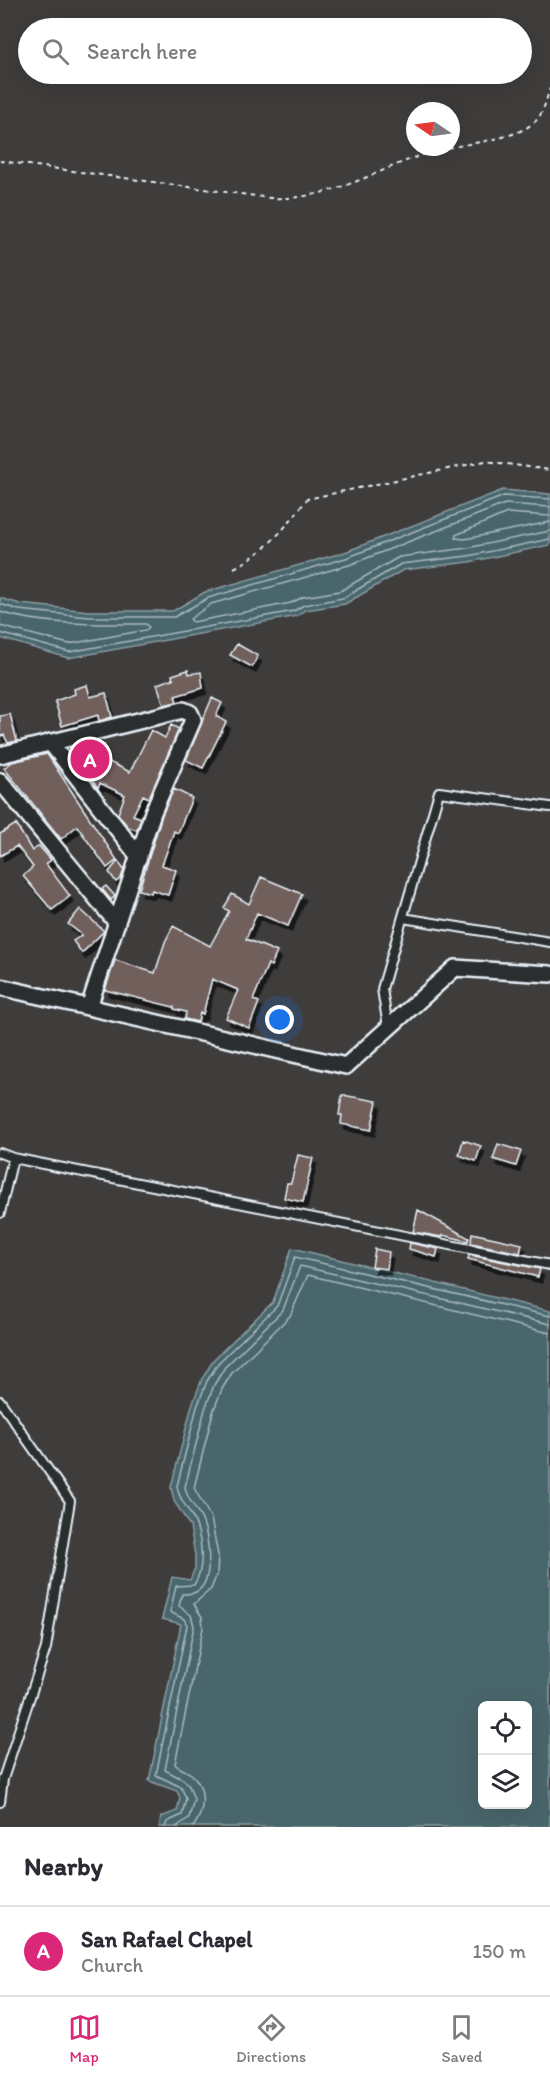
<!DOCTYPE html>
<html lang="en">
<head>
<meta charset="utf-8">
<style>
  body { margin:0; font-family:Itim,sans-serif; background:#f7f7f7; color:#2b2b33 }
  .controls { position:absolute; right:18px; bottom:18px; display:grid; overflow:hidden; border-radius:9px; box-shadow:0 6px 24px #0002 }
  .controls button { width:54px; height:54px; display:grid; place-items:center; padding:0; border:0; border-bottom:2px solid #e1e1e2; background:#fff; color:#2b2b33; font:30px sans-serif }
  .compass { position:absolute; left:406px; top:102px; width:54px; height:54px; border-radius:50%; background:#fff; box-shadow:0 6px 24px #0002; rotate:283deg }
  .you { position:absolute; left:280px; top:1020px; width:21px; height:21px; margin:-15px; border:4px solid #fff; border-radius:50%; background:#1a73e8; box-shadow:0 0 0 9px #1a73e833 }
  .badge { display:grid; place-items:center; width:39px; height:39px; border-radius:50%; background:#db2777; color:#fff; font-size:20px; font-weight:700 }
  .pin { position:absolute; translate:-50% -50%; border:3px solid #fff; box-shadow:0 2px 6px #0006 }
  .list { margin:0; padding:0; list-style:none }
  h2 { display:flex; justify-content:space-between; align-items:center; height:78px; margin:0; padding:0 24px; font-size:26px }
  h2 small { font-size:20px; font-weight:400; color:#7c7c81 }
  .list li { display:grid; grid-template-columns:39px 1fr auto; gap:18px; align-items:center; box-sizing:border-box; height:90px; padding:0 24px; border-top:2px solid #e1e1e2 }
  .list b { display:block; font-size:22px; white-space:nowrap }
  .list p { margin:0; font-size:20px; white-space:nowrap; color:#7c7c81 }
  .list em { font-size:20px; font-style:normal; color:#7c7c81 }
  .icon { flex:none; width:33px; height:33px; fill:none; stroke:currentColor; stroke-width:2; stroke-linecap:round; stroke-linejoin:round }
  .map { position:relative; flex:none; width:550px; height:1827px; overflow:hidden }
  .search { position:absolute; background:#fff; box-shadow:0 6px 24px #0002; left:18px; right:18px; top:18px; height:66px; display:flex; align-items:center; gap:15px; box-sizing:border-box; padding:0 21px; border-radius:33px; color:#7c7c81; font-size:22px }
  .sheet { height:168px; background:#fff }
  nav { display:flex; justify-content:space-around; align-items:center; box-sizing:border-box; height:84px; border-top:2px solid #e1e1e2; background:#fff; font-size:16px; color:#7c7c81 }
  nav a { display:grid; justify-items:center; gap:3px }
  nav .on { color:#db2777 }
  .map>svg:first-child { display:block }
  .water { fill:#49666c; stroke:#899ea4; stroke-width:1.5; fill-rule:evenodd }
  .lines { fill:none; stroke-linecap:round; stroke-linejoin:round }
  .shore { stroke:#a8b9c0; stroke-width:1.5 }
  .building { fill:#715f5c; stroke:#e8f1f8; stroke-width:1.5; filter:url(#shadow) }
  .service-casing { stroke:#e8f1f8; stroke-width:12 }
  .minor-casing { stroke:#e8f1f8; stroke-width:20 }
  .path { stroke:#e8f1f8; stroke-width:2; stroke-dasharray:4.5 4.5; stroke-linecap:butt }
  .service { stroke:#2a2d2e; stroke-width:8 }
  .minor { stroke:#2a2d2e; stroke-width:15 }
</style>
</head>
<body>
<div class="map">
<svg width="550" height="1827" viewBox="0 0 550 1827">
  <defs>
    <filter id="shadow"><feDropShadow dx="3.5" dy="6" stdDeviation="0" flood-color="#0009"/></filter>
  </defs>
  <rect width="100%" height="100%" fill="#3f3c3c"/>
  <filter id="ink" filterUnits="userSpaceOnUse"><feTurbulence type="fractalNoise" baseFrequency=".0167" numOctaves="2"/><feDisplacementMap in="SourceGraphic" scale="12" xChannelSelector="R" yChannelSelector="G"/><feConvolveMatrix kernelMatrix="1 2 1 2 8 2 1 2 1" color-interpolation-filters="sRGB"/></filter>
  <g filter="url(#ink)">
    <path class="water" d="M503,490L550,494V545L469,562L403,570L345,604L305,610L297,616L68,658L0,638V598L20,604L89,611H173L205,592L345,552Z
      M292,1248L550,1311V1827H159L161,1817L177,1811L180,1798L177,1791L149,1781L181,1624L162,1619L172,1577L190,1580L195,1568V1555L190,1526L174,1501L171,1487L192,1405L202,1379L214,1359L273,1302ZM482,1706H528V1804H482Z"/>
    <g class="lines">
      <path class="shore" d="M550,507L505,504L349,565L211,604L190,619L193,622L291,603L303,597L340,591L399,557L467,548L550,531
        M550,516L507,513L456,535L455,538L465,539L550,522
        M0,604L19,610L89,617H174L208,598L346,558L504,496L550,499
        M0,612C46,626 98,624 146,624L149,627L146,630L69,644L0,626
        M0,633L69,652L294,611L304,605L343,598L401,564L468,556L550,539
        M165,1827L167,1822L182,1815L186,1798L181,1787L156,1775L187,1625L184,1619L170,1612L176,1586L194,1585C205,1568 202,1543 196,1525C191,1510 179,1502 177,1486L197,1407L207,1381L219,1362L277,1306L295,1257L550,1316
        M176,1827L189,1818L194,1799L189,1786L184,1780L165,1770L194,1626L191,1615L179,1606L182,1594C187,1594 192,1594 196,1592C215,1582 209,1536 202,1520C197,1508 187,1501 185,1487L205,1409L214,1385L225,1367L283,1310L300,1266L550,1324
        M193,1827C205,1812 207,1787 191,1774C186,1770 179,1769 175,1764L203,1628L202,1617L194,1604L211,1589L217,1574L218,1555L211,1518L194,1488L213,1412L222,1389L232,1373L290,1316L308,1275L550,1333"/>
    </g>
    <path class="building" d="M237,644L258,656L252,667L230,655Z
      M188,670L189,674L201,672L203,688L175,696L177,702L164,705L157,684L173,679L172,675Z
      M87,685L90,697L106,693L112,717L99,721L98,715L62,726L55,701L75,694L74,689Z
      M212,698L222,703L216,716L226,722L203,768L186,760Z
      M10,714L17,741L8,743L4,735L0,736V716Z
      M171,725L179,729L149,798L143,795L133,815L141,818L137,830L128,827L118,814L125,795L100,783L98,788L72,752L104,745L107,761L130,772L151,730L165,738Z
      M47,754L117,860L107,868L77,826L61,839L4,768L12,762Z
      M174,789L192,798L178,833L174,831L162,865L176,870L168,895L152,890L151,893L139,890L162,815Z
      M16,824L32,851L39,846L51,860L46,864L70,896L52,910L23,876L33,867L17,846L0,856V834Z
      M118,861L124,870L121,878L116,882L109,872Z
      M261,877L302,894L288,926L257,913L246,939L277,952L271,966L268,964L253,1000L259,1002L249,1028L226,1018L238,990L212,979L203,1014L200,1013L198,1022L185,1019L186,1012L174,1009V1007L105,990L115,960L155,973L165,942L173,926L210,946L229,911L224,908L232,894L249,904Z
      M106,886L115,896L111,900L102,889Z
      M80,909L104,931L82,953L73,941L82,935L68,924Z
      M342,1095L377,1101L371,1130L341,1124L342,1115H339Z
      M463,1140L481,1146L476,1161L459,1155Z
      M498,1144L521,1151L516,1166L493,1159Z
      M298,1155L313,1158L303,1202L284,1198L287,1183H291Z
      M418,1210L469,1238L468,1241L443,1235L442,1237L413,1232Z
      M472,1233L522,1244L520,1253L471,1243Z
      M410,1243L438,1249L436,1257L409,1249Z
      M375,1249L389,1252L387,1269L372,1267Z
      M469,1255L540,1269L538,1277L468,1259Z"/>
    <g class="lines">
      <g class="service-casing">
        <path id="service" d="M403,918L550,942
          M388,1027L382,989L439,792L550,807
          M0,1153L13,1158
          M0,1213L13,1158L550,1265
          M0,1401L70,1501L46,1648L3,1779L0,1802"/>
      </g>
      <g class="minor-casing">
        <path id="minor" d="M50,742L139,857
          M0,755L183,710L190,713L193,720L153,812L89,1007
          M0,781L117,923
          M0,987L346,1066L455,968L550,974"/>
      </g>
      <path class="path" d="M0,161L270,198C332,201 374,170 431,152C460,143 509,142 532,124C543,117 546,100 550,88
        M234,568C267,551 286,527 307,499L485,461L550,470"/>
      <use href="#service" class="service"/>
      <use href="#minor" class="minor"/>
    </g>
  </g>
</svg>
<div class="controls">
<button><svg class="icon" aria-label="locate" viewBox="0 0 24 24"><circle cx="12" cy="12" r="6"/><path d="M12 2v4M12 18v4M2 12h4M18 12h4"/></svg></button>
<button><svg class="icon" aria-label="layers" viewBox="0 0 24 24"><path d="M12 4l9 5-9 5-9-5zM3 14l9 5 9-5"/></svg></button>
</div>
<svg class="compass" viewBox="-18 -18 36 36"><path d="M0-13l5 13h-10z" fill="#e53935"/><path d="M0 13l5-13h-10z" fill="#7c7c81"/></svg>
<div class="you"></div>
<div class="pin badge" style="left:90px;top:759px">A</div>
<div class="search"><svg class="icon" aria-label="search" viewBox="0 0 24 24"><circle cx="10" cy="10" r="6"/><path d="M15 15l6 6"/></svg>Search here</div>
</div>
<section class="sheet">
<h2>Nearby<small></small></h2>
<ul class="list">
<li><span class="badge">A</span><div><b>San Rafael Chapel</b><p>Church</p></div><em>150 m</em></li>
</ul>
</section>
<nav>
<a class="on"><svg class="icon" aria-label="map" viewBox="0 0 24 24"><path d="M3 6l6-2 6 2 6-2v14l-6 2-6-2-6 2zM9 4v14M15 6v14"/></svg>Map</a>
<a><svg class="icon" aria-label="directions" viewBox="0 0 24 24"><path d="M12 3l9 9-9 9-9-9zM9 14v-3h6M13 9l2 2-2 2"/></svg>Directions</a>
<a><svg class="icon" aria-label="saved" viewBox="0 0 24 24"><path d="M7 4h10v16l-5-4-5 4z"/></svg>Saved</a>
</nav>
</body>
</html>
